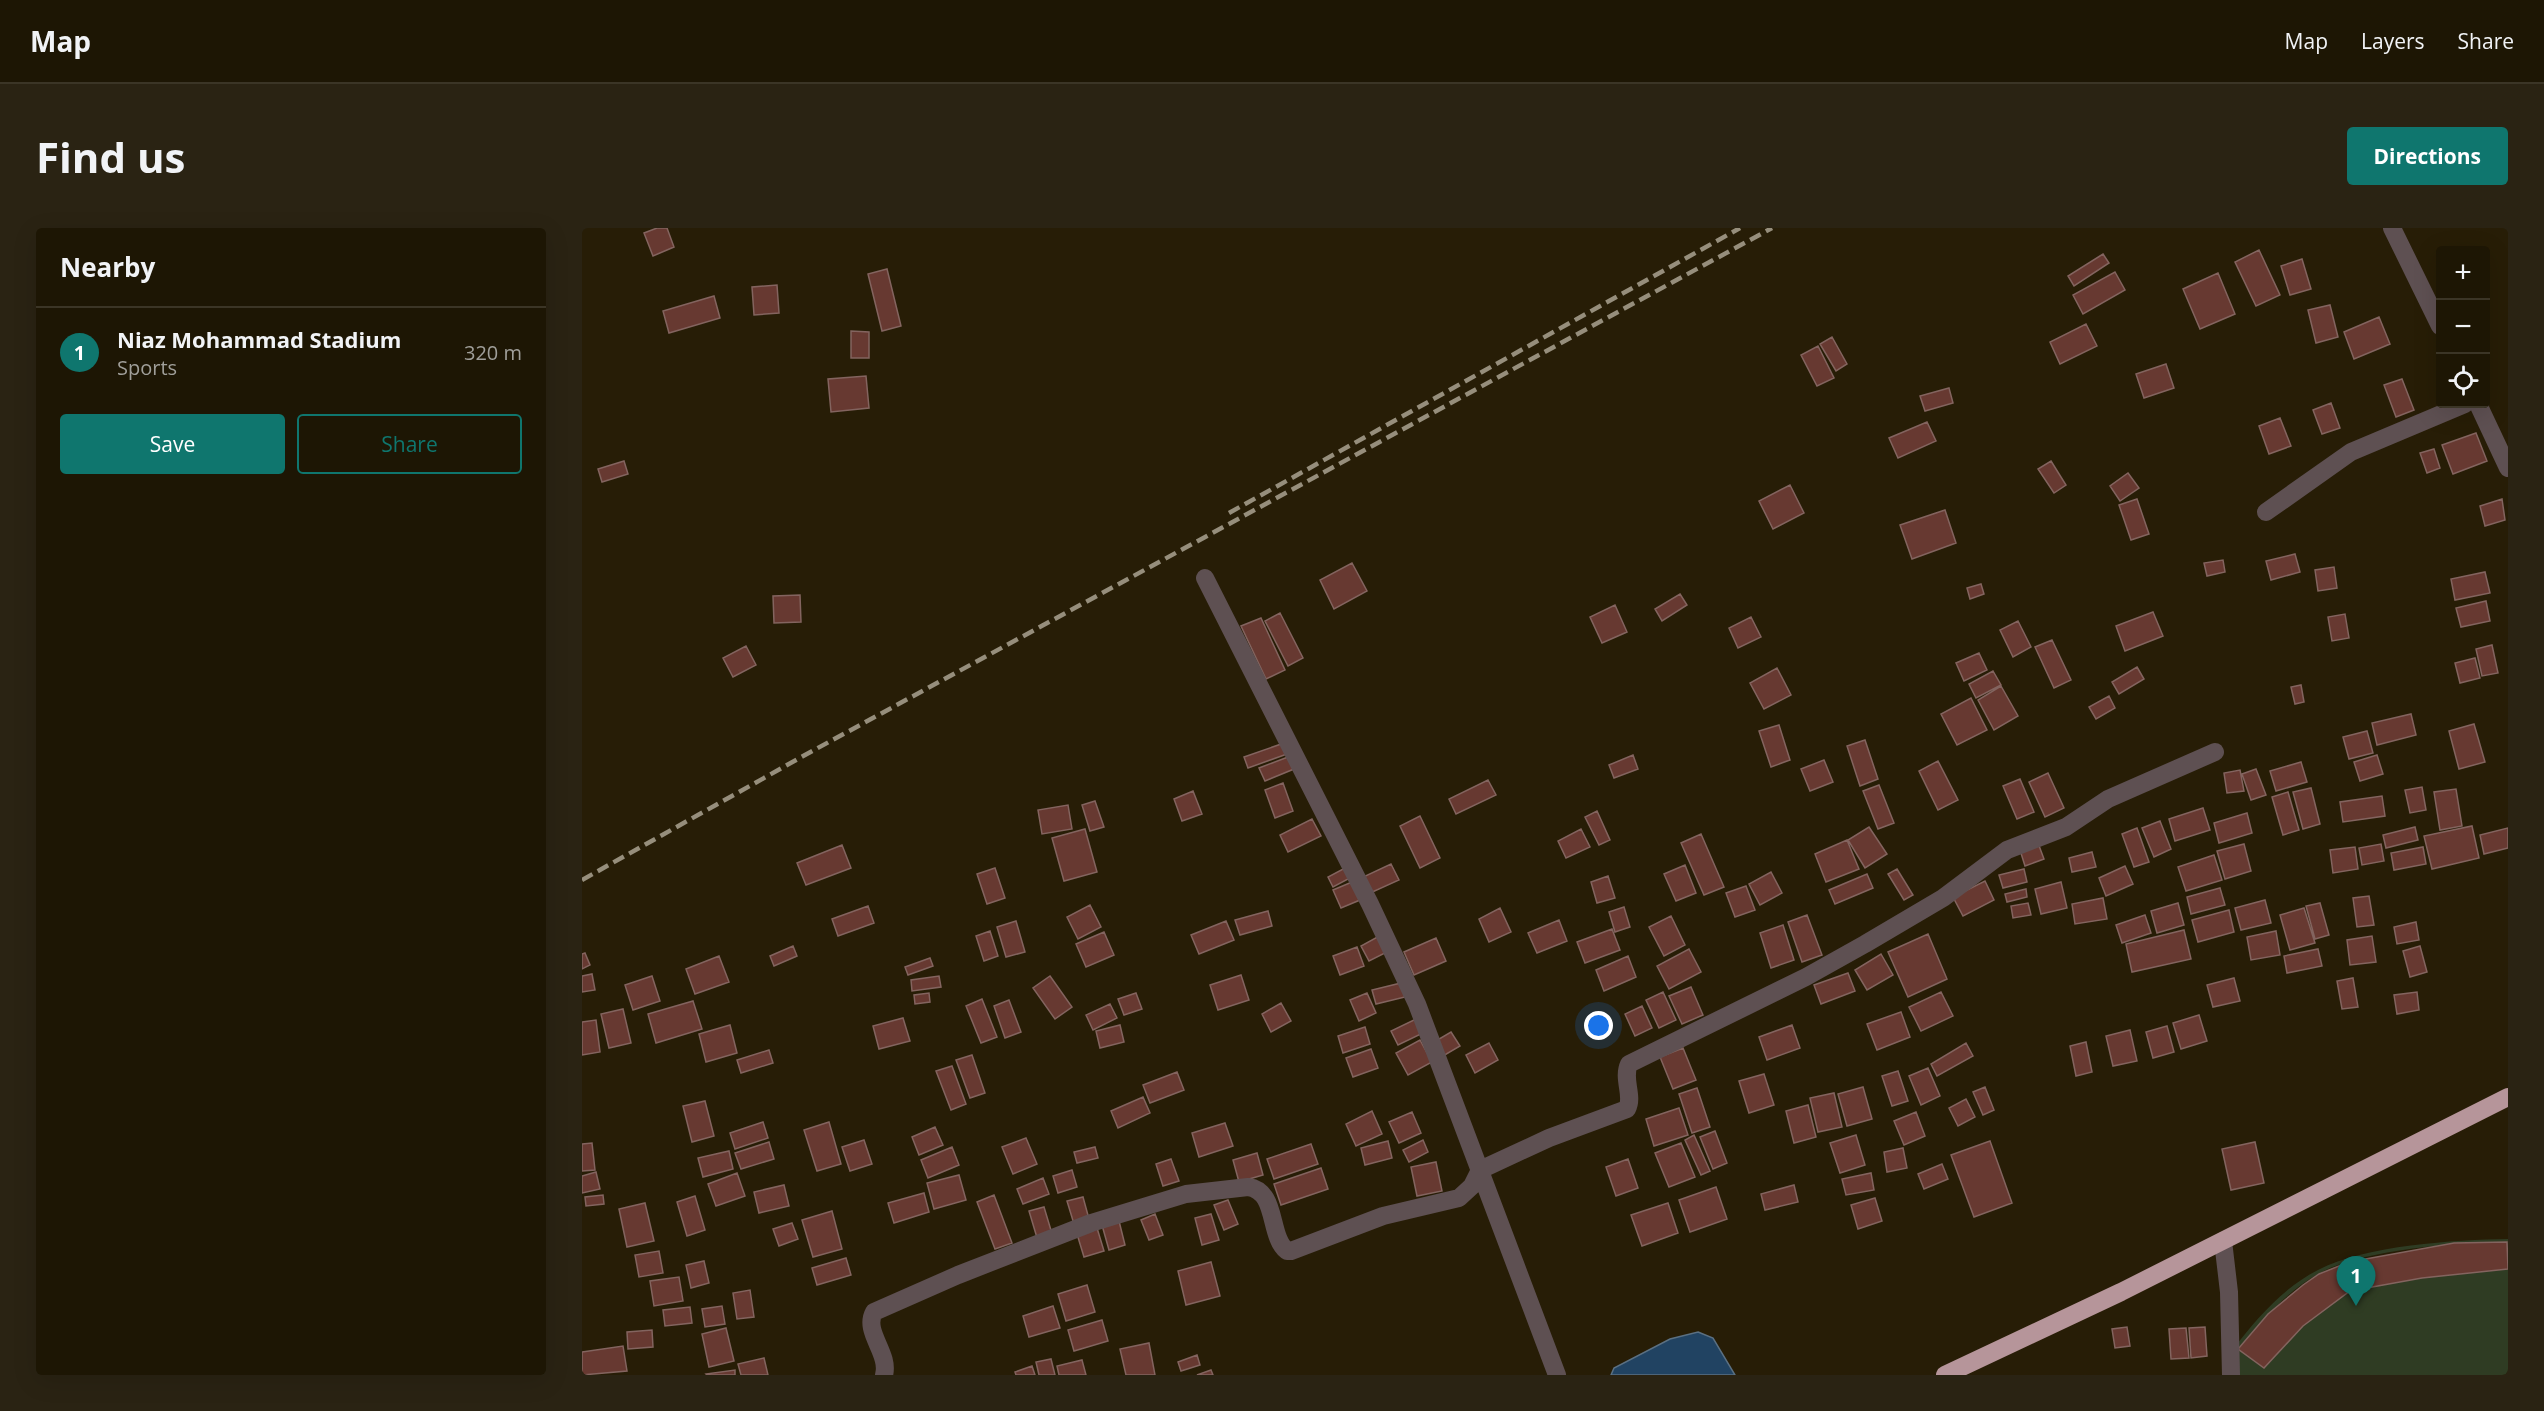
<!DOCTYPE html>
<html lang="en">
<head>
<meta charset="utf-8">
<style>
  body { margin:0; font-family:"Open Sans",sans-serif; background:#2a2313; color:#f1f3f6 }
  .controls { position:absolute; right:18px; top:18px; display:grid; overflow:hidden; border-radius:6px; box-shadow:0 6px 24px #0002 }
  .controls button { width:54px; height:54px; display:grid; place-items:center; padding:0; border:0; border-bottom:2px solid #3b3526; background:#1d1604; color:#f1f3f6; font:30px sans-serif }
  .you { position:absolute; left:1017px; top:798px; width:21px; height:21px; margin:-15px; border:4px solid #fff; border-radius:50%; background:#1a73e8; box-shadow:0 0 0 9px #1a73e833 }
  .badge { display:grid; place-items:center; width:39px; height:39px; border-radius:50%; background:#0f766e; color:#fff; font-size:20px; font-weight:700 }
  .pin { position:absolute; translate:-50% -50px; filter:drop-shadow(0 2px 3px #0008) }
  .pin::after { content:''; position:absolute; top:32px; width:21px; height:18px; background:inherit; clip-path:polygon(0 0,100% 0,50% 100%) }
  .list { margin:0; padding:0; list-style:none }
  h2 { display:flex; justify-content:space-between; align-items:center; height:78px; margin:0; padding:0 24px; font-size:26px }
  h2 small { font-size:20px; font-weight:400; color:#a09f9a }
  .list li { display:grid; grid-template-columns:39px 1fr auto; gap:18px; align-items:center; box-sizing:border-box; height:90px; padding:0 24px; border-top:2px solid #3b3526 }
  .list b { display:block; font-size:22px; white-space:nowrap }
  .list p { margin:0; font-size:20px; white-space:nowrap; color:#a09f9a }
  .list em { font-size:20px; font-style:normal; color:#a09f9a }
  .actions { display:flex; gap:12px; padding:18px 24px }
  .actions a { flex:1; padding:14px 0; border:2px solid #0f766e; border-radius:6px; text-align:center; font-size:21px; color:#0f766e }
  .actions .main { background:#0f766e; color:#fff }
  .icon { flex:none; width:33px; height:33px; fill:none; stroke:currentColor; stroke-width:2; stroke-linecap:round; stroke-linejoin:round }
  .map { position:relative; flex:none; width:1926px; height:1147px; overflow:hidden; border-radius:6px }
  header { display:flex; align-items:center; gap:36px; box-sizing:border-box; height:84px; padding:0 30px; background:#1d1604; border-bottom:2px solid #3b3526 }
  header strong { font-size:28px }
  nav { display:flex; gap:33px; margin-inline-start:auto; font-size:21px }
  .intro { display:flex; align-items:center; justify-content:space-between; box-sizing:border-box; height:144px; padding:0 36px }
  h1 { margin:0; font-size:42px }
  .button { padding:15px 27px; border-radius:6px; background:#0f766e; color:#fff; font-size:21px; font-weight:700 }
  main { display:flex; gap:36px; padding:0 36px }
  aside { flex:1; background:#1d1604; border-radius:6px; box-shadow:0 6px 24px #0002 }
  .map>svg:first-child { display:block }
  .green { fill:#2f3c23 }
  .water { fill:#214362; stroke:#5b7082; stroke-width:1.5 }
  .building { fill:#673931; stroke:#83645f; stroke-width:1.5 }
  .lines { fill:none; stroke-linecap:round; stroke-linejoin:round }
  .minor { stroke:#5e5052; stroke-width:18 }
  .highway { stroke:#b6959a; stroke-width:18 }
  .rail { stroke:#968e7c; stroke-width:4.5; stroke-dasharray:12 6; stroke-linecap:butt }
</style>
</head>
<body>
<header>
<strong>Map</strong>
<nav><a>Map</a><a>Layers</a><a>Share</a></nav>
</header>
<div class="intro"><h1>Find us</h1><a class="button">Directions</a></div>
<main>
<aside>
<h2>Nearby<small></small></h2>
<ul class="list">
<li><span class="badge">1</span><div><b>Niaz Mohammad Stadium</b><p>Sports</p></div><em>320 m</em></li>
</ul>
<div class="actions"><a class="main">Save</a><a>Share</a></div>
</aside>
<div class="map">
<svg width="1926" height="1147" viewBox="0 0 1926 1147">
  <rect width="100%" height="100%" fill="#271d06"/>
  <path class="green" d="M1926,1011V1023L1925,1014C1873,1015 1781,1021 1736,1046C1704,1064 1680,1093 1656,1121L1682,1140L1721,1098L1768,1063L1840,1050L1926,1041V1147H1654L1652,1120C1674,1091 1702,1059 1736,1042C1784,1017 1872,1012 1926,1011Z"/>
  <path class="water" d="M1116,1104L1131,1110L1153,1147H1029L1032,1140L1088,1111Z"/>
  <path class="building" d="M75,0H85L92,19L71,28L62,5Z
    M1677,22L1698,67L1674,78L1653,34Z
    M1521,26L1527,35L1492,58L1486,48Z
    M1720,31L1729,61L1708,67L1699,38Z
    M305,41L319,98L300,103L286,46Z
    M1533,44L1543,62L1501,86L1491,67Z
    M1636,45L1653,86L1618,101L1601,61Z
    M195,57L197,85L172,87L170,59Z
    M132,68L138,90L87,105L81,83Z
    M1748,77L1756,109L1734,115L1726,82Z
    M1797,89L1808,116L1772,131L1762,104Z
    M1504,96L1515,118L1478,136L1468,114Z
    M269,103L287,104V130H269Z
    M1250,109L1265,136L1254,143L1238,116Z
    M1236,118L1252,150L1235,158L1219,127Z
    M1584,136L1592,160L1562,170L1554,146Z
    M284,148L287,180L249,184L246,151Z
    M1820,151L1832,182L1814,189L1802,157Z
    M1367,160L1371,175L1343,183L1338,168Z
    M1749,175L1758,200L1740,206L1731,182Z
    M1698,190L1709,218L1687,226L1677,198Z
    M1345,194L1354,213L1316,230L1307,210Z
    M1894,205L1905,233L1871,246L1860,217Z
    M1852,221L1858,240L1845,245L1838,225Z
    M42,233L46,246L20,254L16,241Z
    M1469,233L1484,257L1472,265L1456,241Z
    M1546,245L1557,260L1538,273L1528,258Z
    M1208,257L1222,285L1191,301L1177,273Z
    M1555,271L1567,306L1549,312L1537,277Z
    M1920,271L1923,292L1903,298L1898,278Z
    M1363,282L1374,315L1330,331L1318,297Z
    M1713,326L1718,344L1689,352L1684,333Z
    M1641,332L1643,344L1625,348L1622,335Z
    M770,335L785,363L752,381L738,352Z
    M1752,339L1755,360L1736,363L1733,342Z
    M1903,344L1908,365L1873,372L1869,351Z
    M1399,356L1402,366L1388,371L1385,360Z
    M1098,366L1105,377L1080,393L1073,381Z
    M218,367L219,394L192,395L191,368Z
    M1904,373L1908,393L1879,399L1874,380Z
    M1033,377L1045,404L1020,415L1008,389Z
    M1571,384L1581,408L1543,423L1534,398Z
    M698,385L721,430L706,438L683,393Z
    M1763,386L1767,410L1750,413L1746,389Z
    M1169,389L1179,409L1156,420L1147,400Z
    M679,390L703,442L684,451L659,398Z
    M1436,393L1449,419L1431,429L1418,402Z
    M1470,412L1489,452L1472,460L1453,419Z
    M1910,417L1916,445L1900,448L1894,421Z
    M164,418L174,437L151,449L141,430Z
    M1397,425L1405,442L1382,453L1374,435Z
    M1893,430L1898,450L1878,455L1873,435Z
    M1555,439L1562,451L1537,466L1530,454Z
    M1195,440L1209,467L1182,481L1168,455Z
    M1411,443L1419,457L1394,470L1387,456Z
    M1719,457L1722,474L1713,476L1709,459Z
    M1419,458L1436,488L1412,502L1396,472Z
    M1527,468L1533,480L1514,491L1507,479Z
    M1389,470L1405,502L1375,517L1359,486Z
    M1829,486L1834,507L1795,517L1790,495Z
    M1892,496L1903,534L1877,541L1867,503Z
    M1197,497L1208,532L1189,539L1177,503Z
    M1785,503L1791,525L1767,531L1761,509Z
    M1283,512L1296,551L1278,558L1265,518Z
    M702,515L705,526L666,540L662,529Z
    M1051,527L1056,541L1032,550L1027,537Z
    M1795,527L1801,546L1778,553L1772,534Z
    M706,529L712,541L683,553L677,540Z
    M1242,532L1251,554L1228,563L1219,541Z
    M1356,533L1376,572L1356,582L1337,543Z
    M1719,534L1725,554L1694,563L1688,543Z
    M1674,541L1684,567L1669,572L1660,546Z
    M1658,542L1662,563L1645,565L1642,545Z
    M1466,545L1482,580L1463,589L1447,554Z
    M1438,551L1452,584L1435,591L1421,558Z
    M906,552L914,567L874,586L867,571Z
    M701,555L711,583L693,590L683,562Z
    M1297,557L1312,595L1296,601L1281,563Z
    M1840,559L1844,582L1828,585L1823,562Z
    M1729,560L1738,596L1721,601L1711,564Z
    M1874,561L1880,598L1858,602L1852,564Z
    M611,563L620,586L600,593L592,571Z
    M1706,564L1717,602L1701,607L1690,569Z
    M1800,568L1803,588L1761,594L1758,574Z
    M513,573L522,599L508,603L500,577Z
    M486,577L490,601L460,606L456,582Z
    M1621,580L1628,602L1593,613L1587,591Z
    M1015,583L1028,612L1017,617L1003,589Z
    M1665,585L1670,605L1637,615L1632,595Z
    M838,588L858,630L838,640L818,598Z
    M730,591L739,608L706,624L698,607Z
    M1578,593L1589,621L1572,629L1560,600Z
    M1890,598L1897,630L1850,641L1842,608Z
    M1287,599L1305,626L1283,640L1266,612Z
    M1833,599L1836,612L1804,620L1801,607Z
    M1555,600L1567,634L1552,639L1540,606Z
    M1926,600V620L1902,626L1898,607Z
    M503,601L515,644L482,653L470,610Z
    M999,601L1008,619L984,630L976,613Z
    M1119,606L1142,659L1122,667L1099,615Z
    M1265,612L1277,641L1244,654L1233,626Z
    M1456,615L1462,631L1443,638L1438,622Z
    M1662,616L1669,643L1643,651L1635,623Z
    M1799,616L1802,633L1780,637L1777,620Z
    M260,617L269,640L224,657L215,635Z
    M1773,619L1776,641L1751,645L1748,622Z
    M1841,619L1844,636L1812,642L1809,625Z
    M1510,624L1514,639L1490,644L1487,630Z
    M1632,627L1640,652L1604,663L1596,639Z
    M809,636L817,652L786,666L779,650Z
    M1103,637L1114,665L1094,673L1082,646Z
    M1543,638L1551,656L1524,668L1517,650Z
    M413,640L423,670L405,676L395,646Z
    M763,640L768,650L751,659L746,649Z
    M1315,641L1331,667L1322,672L1306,646Z
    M1442,641L1445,654L1421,660L1417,647Z
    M1189,644L1200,665L1178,677L1167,656Z
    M1285,646L1291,660L1253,676L1247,662Z
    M1026,648L1033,670L1015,675L1009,654Z
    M1403,653L1412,672L1381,688L1371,669Z
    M770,654L778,672L759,680L751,662Z
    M1479,654L1485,680L1459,686L1453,661Z
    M1164,658L1173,682L1153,689L1144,665Z
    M1638,660L1643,677L1609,686L1605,669Z
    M1444,661L1445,669L1425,674L1423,666Z
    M1787,668L1792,697L1775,699L1771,670Z
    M1521,670L1525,691L1493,696L1490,676Z
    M1683,672L1689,695L1659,702L1653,680Z
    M1446,675L1449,687L1431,690L1429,678Z
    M1596,675L1602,697L1575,705L1569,683Z
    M1738,675L1747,707L1733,711L1724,678Z
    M508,677L519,699L496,711L485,689Z
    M286,678L292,695L256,708L250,691Z
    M1042,679L1048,699L1033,704L1027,684Z
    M918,680L929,704L907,714L897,691Z
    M1722,680L1733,715L1708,722L1698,687Z
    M1647,682L1652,704L1616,714L1610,692Z
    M686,683L690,698L658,707L653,692Z
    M1225,687L1240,727L1220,734L1206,694Z
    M1563,687L1569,705L1540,715L1534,697Z
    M1089,688L1103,717L1082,728L1067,699Z
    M977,692L985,713L955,725L946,705Z
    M434,693L443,724L424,729L415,699Z
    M644,693L652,712L617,726L609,707Z
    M1834,694L1837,712L1815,716L1812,699Z
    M1201,697L1212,732L1189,740L1178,705Z
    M1030,701L1038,722L1003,735L995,714Z
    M1602,702L1609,731L1550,744L1544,716Z
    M408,703L416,728L402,733L394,708Z
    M1694,703L1698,727L1669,732L1665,709Z
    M522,704L532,727L504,739L494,716Z
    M1346,706L1365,751L1326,769L1306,724Z
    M799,707L807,723L787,733L779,718Z
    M1790,708L1794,734L1768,737L1765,712Z
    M854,710L864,733L832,747L822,724Z
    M211,718L215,728L192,738L188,728Z
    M1838,718L1845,744L1828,749L1821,723Z
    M775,719L782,738L758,747L751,728Z
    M1107,721L1119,744L1087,761L1075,738Z
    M1736,721L1740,738L1705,745L1702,728Z
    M3,725L8,737L0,741V726Z
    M1299,726L1311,747L1285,762L1273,742Z
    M137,728L147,754L113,766L104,741Z
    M1046,728L1054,749L1022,763L1014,742Z
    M348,730L351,738L326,747L323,739Z
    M1266,745L1273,763L1239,776L1232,757Z
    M10,746L13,762L0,764V748Z
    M659,747L667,772L636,782L628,757Z
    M70,748L78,773L51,782L43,757Z
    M357,748L359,759L330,763L329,752Z
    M468,748L490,779L473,791L451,760Z
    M1652,750L1658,773L1631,779L1625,757Z
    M1771,750L1776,779L1760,781L1755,753Z
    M819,755L823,769L794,776L790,762Z
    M1109,759L1121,787L1100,796L1087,768Z
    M1081,764L1094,792L1077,800L1064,772Z
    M1359,764L1371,788L1339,803L1327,779Z
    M1835,764L1837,782L1815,786L1812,767Z
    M347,765L348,774L333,776L332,767Z
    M554,765L560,781L542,787L536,771Z
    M785,765L794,785L777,793L768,772Z
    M400,771L415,809L399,815L384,778Z
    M427,772L439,804L423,810L412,778Z
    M111,773L120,801L74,815L66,786Z
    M699,775L709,793L689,804L680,786Z
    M528,776L535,790L511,802L504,787Z
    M1060,778L1070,800L1053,808L1043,786Z
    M41,781L49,815L27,820L19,786Z
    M1319,784L1328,809L1295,822L1285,796Z
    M1617,787L1625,813L1599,821L1591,795Z
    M321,790L328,813L297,821L291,798Z
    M834,791L841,805L816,817L809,803Z
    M14,792L18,824L0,827V794Z
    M148,797L155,825L124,834L117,806Z
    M538,797L542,814L518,820L514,803Z
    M1210,797L1218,820L1185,832L1177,809Z
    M1585,798L1592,824L1571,830L1564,804Z
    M783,799L788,816L761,825L756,808Z
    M1548,802L1555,833L1531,838L1524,808Z
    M869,804L878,818L861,828L852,814Z
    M838,812L850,834L826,847L814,825Z
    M1504,814L1510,844L1494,848L1488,818Z
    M907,815L916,832L893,845L884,827Z
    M1384,815L1391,828L1355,848L1349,836Z
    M1101,820L1114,852L1091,861L1078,829Z
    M789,821L796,840L771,849L764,830Z
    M187,822L191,835L159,845L155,832Z
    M390,827L403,865L388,870L374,832Z
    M370,838L384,876L369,882L354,843Z
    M1346,840L1358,868L1339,877L1327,848Z
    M1316,843L1326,873L1310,878L1300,848Z
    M595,844L602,862L568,875L561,857Z
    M1182,846L1192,877L1167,885L1157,853Z
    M1281,859L1290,891L1265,898L1256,866Z
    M1403,859L1412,882L1401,887L1391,864Z
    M1115,860L1128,899L1110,905L1097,866Z
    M1252,865L1260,899L1236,904L1228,870Z
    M561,869L568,885L536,900L529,883Z
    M1384,871L1393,889L1376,898L1367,880Z
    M123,873L132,908L110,914L101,878Z
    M1226,877L1234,909L1212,915L1204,883Z
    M1097,880L1106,907L1072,918L1064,891Z
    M790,883L800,906L774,918L764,896Z
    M830,884L839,905L817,915L807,894Z
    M1334,884L1343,908L1322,917L1312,893Z
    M181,894L186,910L153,921L148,905Z
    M247,894L259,936L235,943L222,902Z
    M643,895L651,918L617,929L610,905Z
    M353,899L361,917L337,927L330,909Z
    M1133,903L1145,935L1131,941L1118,909Z
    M1112,907L1128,943L1119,947L1103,912Z
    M1274,907L1283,937L1258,945L1248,915Z
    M444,910L455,936L431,946L420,919Z
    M282,912L290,936L268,943L260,919Z
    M841,912L846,924L827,934L821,922Z
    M806,913L810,930L783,937L779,920Z
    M1408,913L1430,975L1392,989L1369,927Z
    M187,914L192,931L159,941L153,925Z
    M1673,914L1682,955L1649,962L1640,921Z
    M10,915L13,942L0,943V916Z
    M1099,915L1113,949L1087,959L1073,925Z
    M729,916L736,936L692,951L685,931Z
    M370,919L377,937L346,950L339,932Z
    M513,919L516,930L495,935L492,924Z
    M1321,920L1325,940L1305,944L1302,924Z
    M147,923L151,941L121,949L116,930Z
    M675,925L681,947L657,954L651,932Z
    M589,931L597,953L581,958L574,936Z
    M1046,931L1056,960L1034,968L1024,939Z
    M854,934L860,963L835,968L829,939Z
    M1360,936L1366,951L1342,961L1336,946Z
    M739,940L746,961L699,977L692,956Z
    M490,942L495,959L476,965L471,948Z
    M14,944L18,961L0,965V948Z
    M155,945L163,968L134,978L126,956Z
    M1289,945L1292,962L1264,967L1260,951Z
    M377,947L384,972L352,981L345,955Z
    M461,950L467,966L441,976L435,961Z
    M202,957L207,978L177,985L172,964Z
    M1212,957L1216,974L1183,982L1179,966Z
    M1134,959L1145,991L1108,1004L1097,972Z
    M342,965L347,984L312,995L306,975Z
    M21,967L22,976L4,978L3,969Z
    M412,967L430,1015L413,1021L395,974Z
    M113,968L123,1002L105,1008L95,974Z
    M501,969L507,991L492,996L485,973Z
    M1293,970L1300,993L1276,1001L1269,977Z
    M646,972L656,996L642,1002L632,977Z
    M63,975L72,1013L45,1019L37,981Z
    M1086,975L1096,1005L1060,1018L1049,987Z
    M462,979L471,1009L456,1013L447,983Z
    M250,983L260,1021L231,1029L220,992Z
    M573,986L581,1007L567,1012L559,992Z
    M629,986L637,1012L620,1017L613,990Z
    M537,993L543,1017L527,1022L520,997Z
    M210,995L216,1011L197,1018L191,1001Z
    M515,1000L522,1023L502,1029L495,1006Z
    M1925,1014L1926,1041L1840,1050L1768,1063L1721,1098L1682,1140L1656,1121L1686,1086L1721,1057L1737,1046L1767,1034L1872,1015Z
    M77,1023L81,1045L57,1049L53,1027Z
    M264,1030L269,1047L235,1057L230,1040Z
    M122,1033L127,1055L109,1060L104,1037Z
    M629,1034L638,1068L604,1077L596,1043Z
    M97,1049L101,1073L72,1078L68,1053Z
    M505,1057L513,1084L484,1093L476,1066Z
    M168,1062L172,1089L155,1091L151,1065Z
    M140,1078L143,1096L123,1099L120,1081Z
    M471,1078L478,1100L447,1109L441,1088Z
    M108,1079L110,1095L83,1098L81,1082Z
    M520,1092L526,1113L492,1123L486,1102Z
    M1545,1099L1548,1118L1533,1120L1530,1101Z
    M1623,1099L1625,1128L1609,1130L1607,1100Z
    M144,1100L152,1133L127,1139L120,1106Z
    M1604,1100L1607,1130L1589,1131L1587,1101Z
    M70,1102L71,1119L46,1121L45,1104Z
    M567,1115L573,1147H544L538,1121Z
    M41,1118L45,1143L0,1147V1124Z
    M615,1127L618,1137L599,1143L596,1134Z
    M182,1130L186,1147H159L156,1136Z
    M469,1131L473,1147H457L454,1134Z
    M500,1132L504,1147H477L475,1138Z
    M450,1138L453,1147H434L433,1144Z
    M153,1142V1147H125L124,1146Z
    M629,1142L631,1147H615Z"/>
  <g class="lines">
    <path class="minor" d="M1810,0L1858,98
      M1896,176L1926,240
      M1684,284L1769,224L1883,176
      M623,350L788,676L835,776L975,1147
      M1641,1013L1647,1064L1649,1147
      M302,1147C308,1125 281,1104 292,1084L376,1047L509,995L604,966L666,959C696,963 686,1008 705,1023H709L801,988L877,970L890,958L898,942L967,910L1045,881C1052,868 1040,851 1047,836L1224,749L1283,716L1361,670L1425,622L1484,599L1526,571L1633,524"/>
    <path class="highway" d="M1363,1147L1539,1064L1926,869"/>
    <path class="rail" d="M647,285L1158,0
      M0,652L223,527L1190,0"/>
  </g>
</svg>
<div class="controls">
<button>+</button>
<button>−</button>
<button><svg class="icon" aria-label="locate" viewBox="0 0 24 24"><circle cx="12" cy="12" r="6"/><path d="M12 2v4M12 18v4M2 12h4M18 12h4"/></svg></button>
</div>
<div class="you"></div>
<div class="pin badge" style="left:1774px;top:1078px">1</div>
</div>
</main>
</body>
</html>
